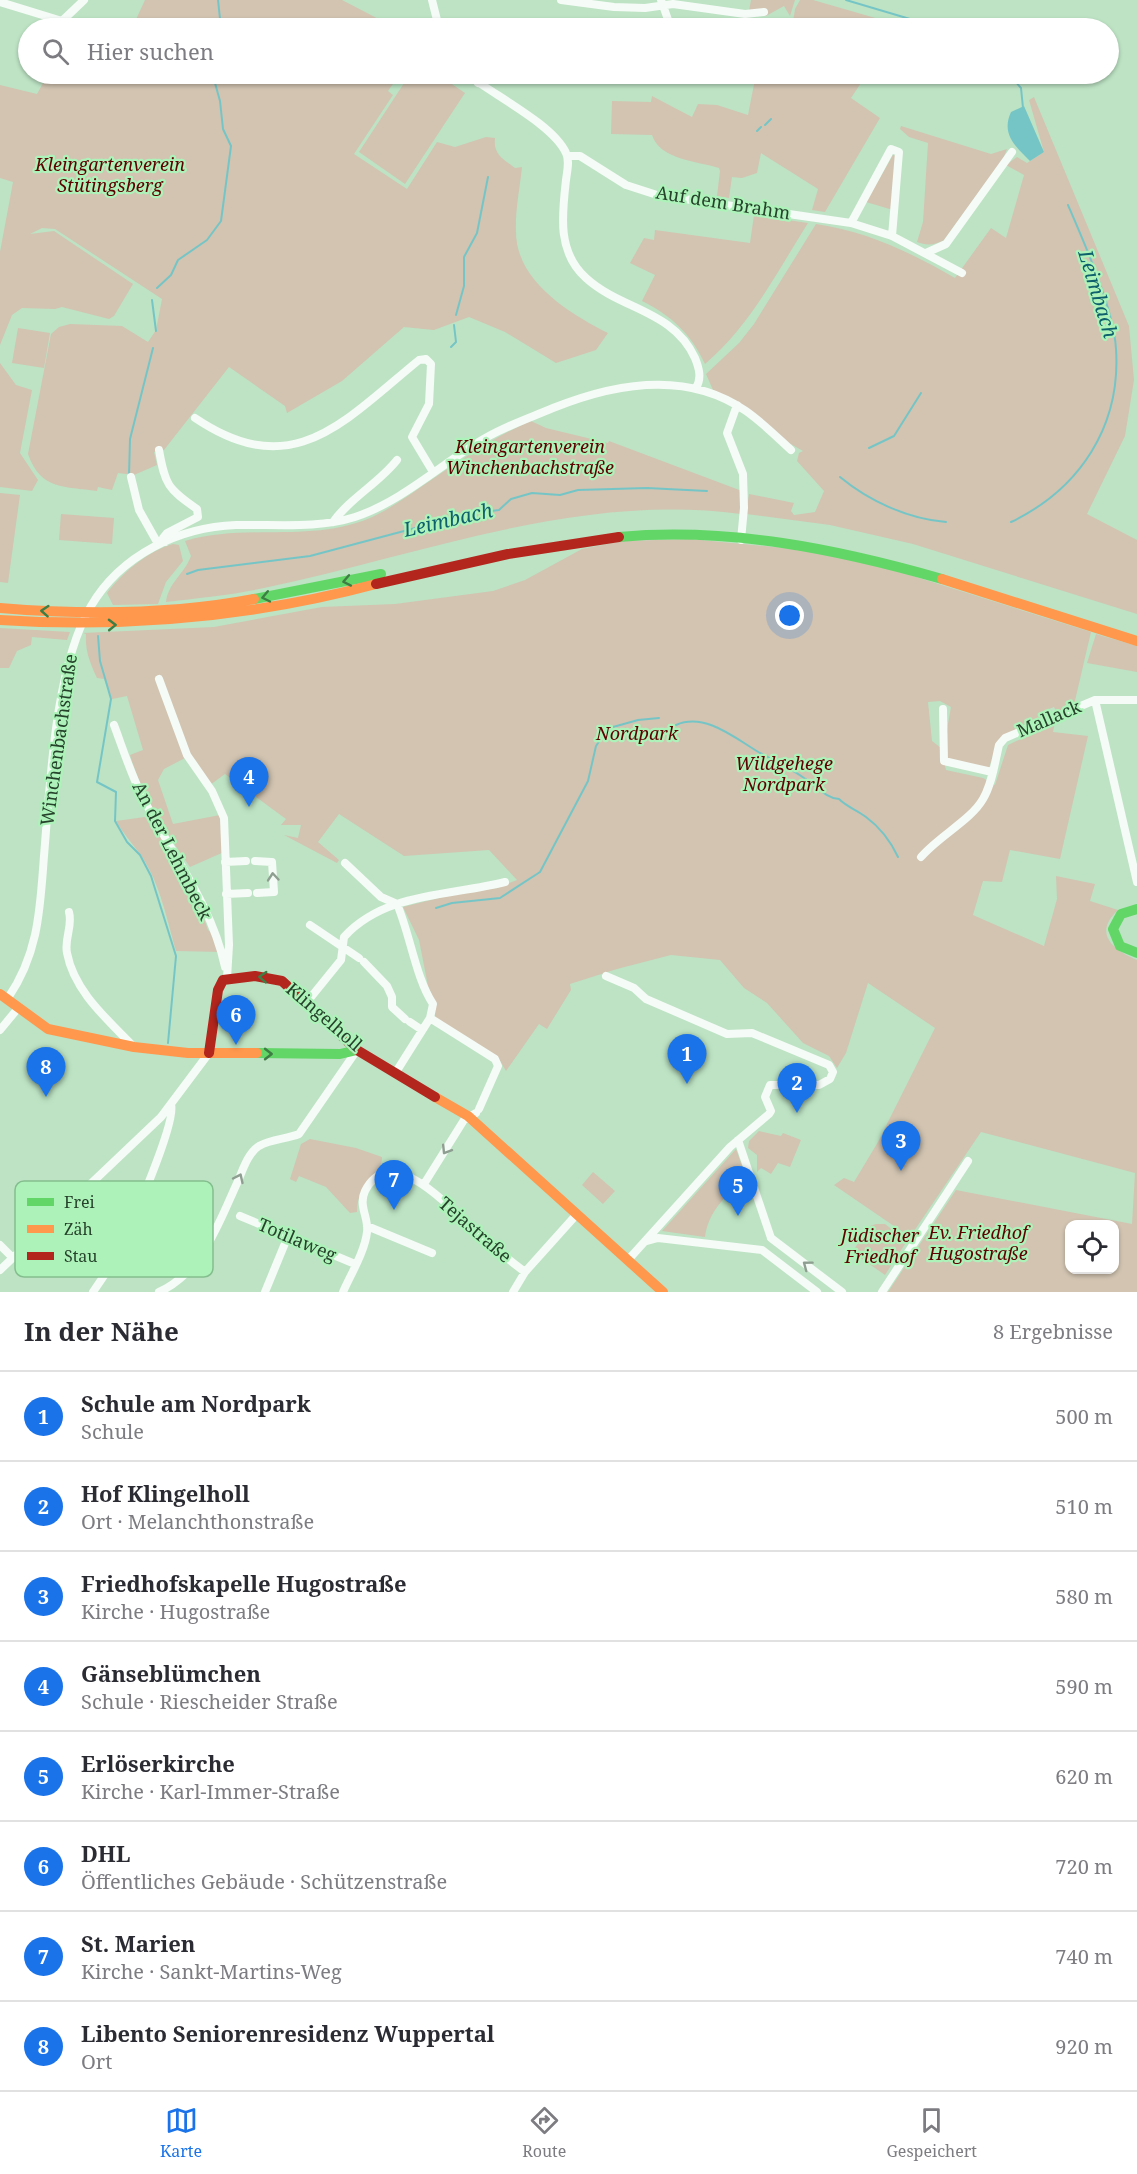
<!DOCTYPE html>
<html lang="de">
<head>
<meta charset="utf-8">
<style>
  body { margin:0; font-family:"Noto Serif",serif; background:#f7f7f7; color:#2b2b33 }
  .controls { position:absolute; right:18px; bottom:18px; display:grid; overflow:hidden; border-radius:12px; box-shadow:0 2px 4px #0004 }
  .controls button { width:54px; height:54px; display:grid; place-items:center; padding:0; border:0; border-bottom:2px solid #e1e1e2; background:#fff; color:#2b2b33; font:30px sans-serif }
  .you { position:absolute; left:790px; top:616px; width:21px; height:21px; margin:-15px; border:4px solid #fff; border-radius:50%; background:#1a73e8; box-shadow:0 0 0 9px #1a73e833 }
  .badge { display:grid; place-items:center; width:39px; height:39px; border-radius:50%; background:#1a73e8; color:#fff; font-size:20px; font-weight:700 }
  .pin { position:absolute; translate:-50% -50px; filter:drop-shadow(0 2px 3px #0008) }
  .pin::after { content:''; position:absolute; top:32px; width:21px; height:18px; background:inherit; clip-path:polygon(0 0,100% 0,50% 100%) }
  .list { margin:0; padding:0; list-style:none }
  h2 { display:flex; justify-content:space-between; align-items:center; height:78px; margin:0; padding:0 24px; font-size:26px }
  h2 small { font-size:20px; font-weight:400; color:#7c7c81 }
  .list li { display:grid; grid-template-columns:39px 1fr auto; gap:18px; align-items:center; box-sizing:border-box; height:90px; padding:0 24px; border-top:2px solid #e1e1e2 }
  .list b { display:block; font-size:22px; white-space:nowrap }
  .list p { margin:0; font-size:20px; white-space:nowrap; color:#7c7c81 }
  .list em { font-size:20px; font-style:normal; color:#7c7c81 }
  .icon { flex:none; width:33px; height:33px; fill:none; stroke:currentColor; stroke-width:2; stroke-linecap:round; stroke-linejoin:round }
  .map { position:relative; flex:none; width:1137px; height:1292px; overflow:hidden }
  .search { position:absolute; background:#fff; box-shadow:0 2px 4px #0004; left:18px; right:18px; top:18px; height:66px; display:flex; align-items:center; gap:15px; box-sizing:border-box; padding:0 21px; border-radius:33px; color:#7c7c81; font-size:22px }
  .sheet { height:798px; background:#fff }
  nav { display:flex; justify-content:space-around; align-items:center; box-sizing:border-box; height:84px; border-top:2px solid #e1e1e2; background:#fff; font-size:16px; color:#7c7c81 }
  nav a { display:grid; justify-items:center; gap:3px }
  nav .on { color:#1a73e8 }
  .map>svg:first-child { display:block }
  .green { fill:#d2c4b1; fill-rule:evenodd }
  .water { fill:#76c5c6 }
  .lines { fill:none; stroke-linecap:round; stroke-linejoin:round }
  .stream { stroke:#76c5c6; stroke-width:2 }
  .street { stroke:#f5fbf6; stroke-width:8 }
  .fast { stroke:#63d668; stroke-width:10 }
  .slow { stroke:#ff974d; stroke-width:10 }
  .jam { stroke:#b3261e; stroke-width:10 }
  .oneway { stroke:#3e7d43 }
  .oneway2 { stroke:#8e9e90 }
  .labels { text-anchor:middle; stroke-width:4.5; stroke-linejoin:round; paint-order:stroke }
  .park-label { font-size:18px; font-style:italic; fill:#5e0101; stroke:#adf3b9 }
  .street-label { font-size:18px; fill:#26422b; stroke:#adf3b9 }
  .water-label { font-size:20px; font-style:italic; fill:#0e606c; stroke:#adf3b9 }
  .key { fill:#adf3b9; stroke:#84be8e; stroke-width:1.5 }
  .key-label { font-size:16px; fill:#26422b }
</style>
</head>
<body>
<div class="map">
<svg width="1137" height="1292" viewBox="0 0 1137 1292">
  <rect width="100%" height="100%" fill="#bde3c4"/>
  <path class="green" d="M145,0H342L396,28H132Z
    M751,0H795L790,16L784,6L766,16L749,11Z
    M800,0H813L910,28H792L795,9Z
    M48,74H400L388,91L393,95L354,154L407,189L437,142L455,147L486,137L495,138C493,154 503,159 515,168L522,167C520,188 515,210 516,232C516,281 570,314 608,333L596,350L556,363L505,332L469,317L434,330L404,327L342,381L287,413L285,406L229,367L164,450L154,452L157,465L134,475L118,473L112,490L98,487L97,491C65,486 41,491 28,454L51,334L59,327L70,324L122,326L148,342L156,330L162,299L55,229L42,228L30,234L54,231L133,284L114,316L109,319L62,307L55,309L22,308L12,315L0,345V252L13,182L0,178V85L37,94Z
    M410,74H437L465,93L405,184L359,152Z
    M756,74H867L851,98L880,118L825,212L812,210L818,189L761,153L757,173L742,178L732,177L729,198L717,196L720,171L719,168C697,161 660,160 652,135L611,134L612,101L651,102L652,96L692,117L698,104L717,105L748,115Z
    M1034,97L1129,326L1134,380L1125,436L1087,514L1137,540V614L913,544L830,525L746,514L749,494L794,503L791,511L794,515L815,512L824,491L797,461L799,453L803,451L789,443L731,399L713,390L706,374L739,343L754,324L816,224C866,231 912,253 955,278L991,228L1006,238L1024,175L1006,165L1017,157L1027,163L1044,152L1029,100Z
    M901,126L991,154L1007,149L1003,159L944,240C935,245 927,246 917,242L923,222L928,143L909,137L900,129Z
    M893,155L897,156L893,210L866,202Z
    M754,215L808,223C777,272 750,326 705,364C691,334 672,316 642,301L655,275L630,263L644,238L654,240L655,230L750,243Z
    M18,328L50,333L44,368L12,363Z
    M0,363L16,385L32,390L20,453L38,480L32,491L0,487Z
    M531,421L546,428L608,443L609,441L742,491L741,514C579,492 421,555 264,588C232,595 198,598 166,602C168,583 185,573 191,556L185,541C245,523 311,543 370,518C388,510 405,498 421,487C457,463 491,438 531,421Z
    M0,493L20,495L8,583L0,582Z
    M61,514L114,518L112,544L59,540Z
    M690,539L806,550L894,570L1091,632L1074,705L1057,713L1054,707L1044,711L1047,717L998,740L989,768L947,760L943,752L951,707L940,701L928,702L932,741L941,748L946,770L983,778L995,785L1008,745L1053,724L1054,719L1056,717L1053,732L1088,736L1060,859L1010,850L1002,882L983,881L973,915L1044,946L1057,899L1056,876L1095,884L1090,901L1118,910C1092,934 1114,950 1137,960V1292H888L956,1190L1132,1224L1135,1173L981,1132L910,1237L834,1185L844,1178L854,1182L878,1142L935,1028L868,983L846,1053L837,1068L829,1056L803,1043L767,1003L744,988L720,960L671,955L617,969L570,984L571,990L547,1029L539,1024L506,1071L499,1059L435,1020V1002L428,986L419,940L403,907L459,893L497,888L517,880L489,850L404,856L339,814L318,842L339,860L337,863L284,835L298,838L301,825H281L286,819L225,774L210,785L185,758L164,769L158,780L173,824L220,815L224,852L190,867C165,831 143,798 130,755L143,750L127,696L112,699L104,679L97,678C90,663 85,651 86,634L83,633L214,627L322,607L395,604L493,591L525,580L582,549L623,541ZM1070,1224H1114V1270H1070Z
    M173,544L179,545L183,561L166,582L158,604L113,605L107,593C122,573 148,551 173,544Z
    M0,628L70,632L67,640L32,637L31,645L17,651L9,668H0Z
    M1096,634L1137,646V672L1087,663Z
    M152,816L191,883L208,930L214,935L221,952L176,951C167,920 160,882 140,854C132,843 123,833 116,821Z
    M759,1131L781,1136L783,1133L801,1140L790,1167L778,1163L771,1174L761,1168L757,1172V1155L748,1148L749,1141Z
    M310,1139L356,1148L382,1157C383,1174 357,1180 357,1212L350,1213L326,1187L299,1176L296,1182L290,1179L301,1144Z
    M736,1149L748,1183C726,1191 708,1213 705,1237L662,1231Z
    M593,1172L615,1191L603,1204L582,1185Z
    M876,1224H885L907,1241L885,1275L852,1252L870,1226Z"/>
  <path class="water" d="M1024,106L1044,152L1030,161C1015,146 1001,134 1011,112Z"/>
  <g class="lines">
    <path class="stream" d="M218,0L221,28
      M846,0L910,19
      M1009,74L1021,88L1023,108
      M765,125L771,119
      M757,131L761,127
      M157,288L171,275L178,260L207,240L221,221L231,146L223,129L220,101L215,83L218,74
      M152,300L156,331
      M456,315L464,286V257L477,233L488,177
      M451,347L456,342L454,325
      M869,448L894,436L921,393
      M129,476L130,439L153,348
      M840,477C869,501 908,519 946,522
      M1011,522C1080,489 1121,426 1116,349C1114,310 1084,242 1068,205
      M187,574L198,570L310,556L468,514L499,510L511,499L532,493L560,495L578,490L647,488L707,491
      M98,636L100,661L111,699L97,782L116,792L115,821L127,842L140,855L151,876L176,956L168,1043
      M676,725C706,712 736,739 760,753C776,761 790,768 804,778C816,785 825,798 839,799C847,807 857,810 866,817C881,828 890,840 898,857
      M436,908L452,903L500,898L540,872L588,781L596,746L604,734L613,727L638,720L659,718"/>
    <path class="street" d="M432,0L439,28
      M561,0L614,7L645,8L673,4L745,14L764,12
      M661,0L671,28
      M0,2L62,21L84,0
      M467,74C493,95 553,124 566,153C570,161 567,171 566,180C562,215 557,252 586,278C621,310 673,310 695,358C699,368 702,378 696,388
      M478,83L484,74
      M568,156H580L626,185L657,195L851,223L892,236L962,273
      M851,223L891,149L899,152L892,236
      M926,253L946,244L1012,152
      M737,405L727,433L743,474L744,508L741,540
      M195,418C293,484 343,422 419,360L426,359L431,364L429,404L412,437L433,472
      M131,477L139,510L157,542H165L163,538L167,533L198,517L197,509C168,489 165,485 159,450
      M333,522C351,497 378,484 397,460
      M159,679L187,755L212,791L224,818L229,945L227,978
      M1095,700L1137,882
      M943,709L944,761L992,772
      M114,725C123,749 131,775 143,798C171,853 212,905 225,967
      M921,857C939,836 971,820 983,799C992,784 995,762 999,745L1005,738L1095,700H1137
      M255,861L272,862L274,892L257,893
      M225,862L246,861
      M345,863L381,897L397,904C410,934 416,979 433,1004L430,1018L396,1072
      M226,894L248,893
      M69,912C73,927 64,938 67,953C74,991 107,1019 133,1046
      M310,925L359,958
      M364,962L387,986L392,997V1007L405,1019
      M606,976L634,988L646,999L727,1034L752,1033L829,1065L833,1072L830,1079L819,1085H770L765,1097L771,1111L769,1114L730,1147L628,1260
      M8,998C39,953 40,908 44,856C50,784 55,666 91,606C121,555 179,527 236,525C276,524 317,529 355,517C400,502 437,468 477,443C500,428 527,419 553,408C615,383 687,370 746,411C763,423 777,437 791,450
      M307,1002L341,960L344,937C385,892 450,896 505,882
      M430,1018L495,1059L498,1066L479,1109
      M410,1022L422,1030
      M0,1030L19,1007
      M738,1140L771,1238
      M424,1184L464,1120L476,1113
      M240,1216L355,1264
      M367,1226L432,1253
      M771,1238L842,1292
      M647,1241L658,1238L762,1250L817,1292
      M0,1245L12,1257
      M0,1270L161,1117L209,1053
      M93,1292C102,1278 113,1264 120,1249C130,1228 177,1121 171,1105
      M159,1292C203,1272 219,1222 238,1181C243,1169 248,1153 259,1146C271,1139 287,1139 299,1134L357,1050
      M265,1292L288,1236
      M343,1292C351,1274 365,1251 367,1232C369,1218 358,1206 365,1191C392,1138 455,1213 478,1234C494,1248 509,1260 525,1272
      M513,1292L525,1272L577,1214
      M882,1292L968,1161"/>
    <path class="fast" d="M619,537C729,527 837,549 942,579
      M254,599L381,574
      M1137,909L1121,914L1113,929L1120,946L1137,953
      M257,1053L340,1054L357,1050"/>
    <path class="slow" d="M942,579L1137,641
      M0,608C85,615 170,615 254,599
      M0,620C127,628 253,617 376,584
      M0,994L48,1029L134,1047L188,1053H257
      M435,1097L468,1116L663,1292"/>
    <path class="jam" d="M376,584L508,554L619,537
      M209,1053L218,990L223,980L255,976L282,981L357,1050L435,1097"/>
  </g>
  <defs><path id="oneway-chevron" d="M-2-3.5L2.5 0L-2 3.5" fill="none" stroke-width="1.6" stroke-linecap="round" stroke-linejoin="round" transform="scale(1.5)"/></defs>
  <g class="oneway">
    <use href="#oneway-chevron" transform="translate(347 581) rotate(169)"/>
    <use href="#oneway-chevron" transform="translate(266 597) rotate(168)"/>
    <use href="#oneway-chevron" transform="translate(45 611) rotate(-176)"/>
    <use href="#oneway-chevron" transform="translate(112 625) rotate(-1)"/>
    <use href="#oneway-chevron" transform="translate(263 977) rotate(-177)"/>
    <use href="#oneway-chevron" transform="translate(268 1054)"/>
  </g>
  <g class="oneway2">
    <use href="#oneway-chevron" transform="translate(273 877) rotate(-95)"/>
    <use href="#oneway-chevron" transform="translate(446 1150) rotate(122)"/>
    <use href="#oneway-chevron" transform="translate(239 1178) rotate(-65)"/>
    <use href="#oneway-chevron" transform="translate(807 1265) rotate(-143)"/>
  </g>
  <g class="labels">
    <g class="park-label">
      <text x="110" y="171">Kleingartenverein<tspan x="110" dy="21">Stütingsberg</tspan></text>
      <text x="530" y="453">Kleingartenverein<tspan x="530" dy="21">Winchenbachstraße</tspan></text>
      <text x="637" y="740">Nordpark</text>
      <text x="784" y="770">Wildgehege<tspan x="784" dy="21">Nordpark</tspan></text>
      <text x="978" y="1239">Ev. Friedhof<tspan x="978" dy="21">Hugostraße</tspan></text>
      <text x="880" y="1242">Jüdischer<tspan x="880" dy="21">Friedhof</tspan></text>
    </g>
    <g class="street-label">
      <text transform="translate(723 203) rotate(9)" y="6">Auf dem Brahm</text>
      <text transform="translate(1049 719) rotate(-23)" y="6">Mallack</text>
      <text transform="translate(59 740) rotate(-82)" y="6">Winchenbachstraße</text>
      <text transform="translate(172 851) rotate(63)" y="6">An der Lehmbeck</text>
      <text transform="translate(324 1017) rotate(41)" y="6">Klingelholl</text>
      <text transform="translate(475 1230) rotate(41)" y="6">Tejastraße</text>
      <text transform="translate(297 1240) rotate(23)" y="6">Totilaweg</text>
    </g>
    <g class="water-label">
      <text transform="translate(1098 294) rotate(73)" y="7">Leimbach</text>
      <text transform="translate(448 520) rotate(-13)" y="7">Leimbach</text>
    </g>
  </g>
  <rect x="15" y="1181" width="198" height="96" rx="9" class="key"/>
  <rect x="27" y="1198" width="27" height="8" fill="#63d668"/>
  <rect x="27" y="1225" width="27" height="8" fill="#ff974d"/>
  <rect x="27" y="1252" width="27" height="8" fill="#b3261e"/>
  <g class="key-label">
    <text x="64" y="1208">Frei</text>
    <text x="64" y="1235">Zäh</text>
    <text x="64" y="1262">Stau</text>
  </g>
</svg>
<div class="controls">
<button><svg class="icon" aria-label="locate" viewBox="0 0 24 24"><circle cx="12" cy="12" r="6"/><path d="M12 2v4M12 18v4M2 12h4M18 12h4"/></svg></button>
</div>
<div class="you"></div>
<div class="pin badge" style="left:687px;top:1084px">1</div>
<div class="pin badge" style="left:797px;top:1113px">2</div>
<div class="pin badge" style="left:901px;top:1171px">3</div>
<div class="pin badge" style="left:249px;top:807px">4</div>
<div class="pin badge" style="left:738px;top:1216px">5</div>
<div class="pin badge" style="left:236px;top:1045px">6</div>
<div class="pin badge" style="left:394px;top:1210px">7</div>
<div class="pin badge" style="left:46px;top:1097px">8</div>
<div class="search"><svg class="icon" aria-label="search" viewBox="0 0 24 24"><circle cx="10" cy="10" r="6"/><path d="M15 15l6 6"/></svg>Hier suchen</div>
</div>
<section class="sheet">
<h2>In der Nähe<small>8 Ergebnisse</small></h2>
<ul class="list">
<li><span class="badge">1</span><div><b>Schule am Nordpark</b><p>Schule</p></div><em>500 m</em></li>
<li><span class="badge">2</span><div><b>Hof Klingelholl</b><p>Ort · Melanchthonstraße</p></div><em>510 m</em></li>
<li><span class="badge">3</span><div><b>Friedhofskapelle Hugostraße</b><p>Kirche · Hugostraße</p></div><em>580 m</em></li>
<li><span class="badge">4</span><div><b>Gänseblümchen</b><p>Schule · Riescheider Straße</p></div><em>590 m</em></li>
<li><span class="badge">5</span><div><b>Erlöserkirche</b><p>Kirche · Karl-Immer-Straße</p></div><em>620 m</em></li>
<li><span class="badge">6</span><div><b>DHL</b><p>Öffentliches Gebäude · Schützenstraße</p></div><em>720 m</em></li>
<li><span class="badge">7</span><div><b>St. Marien</b><p>Kirche · Sankt-Martins-Weg</p></div><em>740 m</em></li>
<li><span class="badge">8</span><div><b>Libento Seniorenresidenz Wuppertal</b><p>Ort</p></div><em>920 m</em></li>
</ul>
</section>
<nav>
<a class="on"><svg class="icon" aria-label="map" viewBox="0 0 24 24"><path d="M3 6l6-2 6 2 6-2v14l-6 2-6-2-6 2zM9 4v14M15 6v14"/></svg>Karte</a>
<a><svg class="icon" aria-label="directions" viewBox="0 0 24 24"><path d="M12 3l9 9-9 9-9-9zM9 14v-3h6M13 9l2 2-2 2"/></svg>Route</a>
<a><svg class="icon" aria-label="saved" viewBox="0 0 24 24"><path d="M7 4h10v16l-5-4-5 4z"/></svg>Gespeichert</a>
</nav>
</body>
</html>
